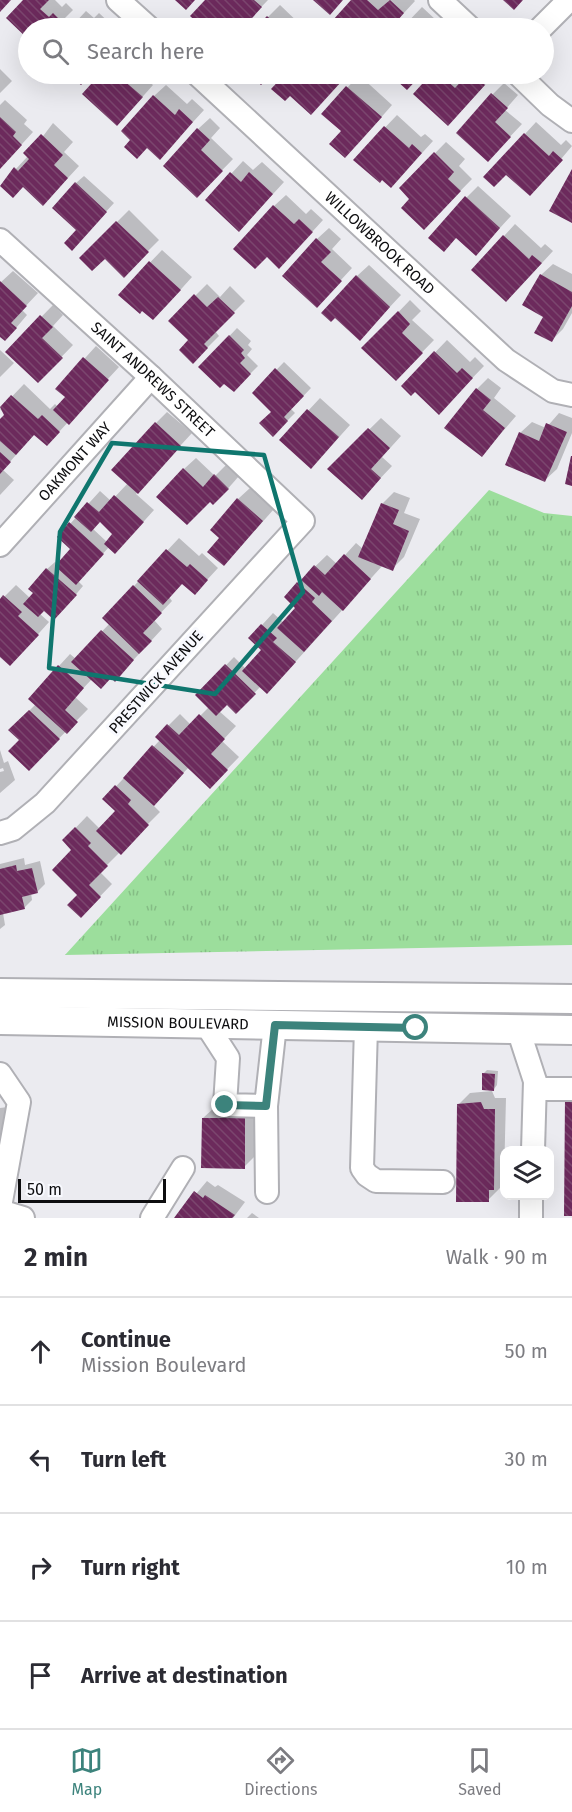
<!DOCTYPE html>
<html lang="en">
<head>
<meta charset="utf-8">
<style>
  body { margin:0; font-family:"Fira Sans",sans-serif; background:#f7f7f7; color:#2b2b33 }
  .controls { position:absolute; right:18px; bottom:18px; display:grid; overflow:hidden; border-radius:12px; box-shadow:0 6px 24px #0002 }
  .controls button { width:54px; height:54px; display:grid; place-items:center; padding:0; border:0; border-bottom:2px solid #e1e1e2; background:#fff; color:#2b2b33; font:30px sans-serif }
  .scale { position:absolute; left:18px; bottom:15px; width:148px; box-sizing:border-box; padding-left:6px; border:3px solid #0d0d0f; border-top:0; font-size:16px; line-height:21px; white-space:nowrap; color:#0d0d0f; -webkit-text-stroke:4px #f8f9fe; paint-order:stroke }
  .stop { position:absolute; width:18px; height:18px; margin:-14px; border:4px solid #3c837c; border-radius:50%; background:#fff }
  .stop.end { background:#3c837c; border-color:#fff; box-shadow:0 2px 6px #0008 }
  .list { margin:0; padding:0; list-style:none }
  h2 { display:flex; justify-content:space-between; align-items:center; height:78px; margin:0; padding:0 24px; font-size:26px }
  h2 small { font-size:20px; font-weight:400; color:#7c7c81 }
  .list li { display:grid; grid-template-columns:39px 1fr auto; gap:18px; align-items:center; box-sizing:border-box; height:108px; padding:0 24px; border-top:2px solid #e1e1e2 }
  .list b { display:block; font-size:22px; white-space:nowrap }
  .list p { margin:0; font-size:20px; white-space:nowrap; color:#7c7c81 }
  .list em { font-size:20px; font-style:normal; color:#7c7c81 }
  .icon { flex:none; width:33px; height:33px; fill:none; stroke:currentColor; stroke-width:2; stroke-linecap:round; stroke-linejoin:round }
  .map { position:relative; flex:none; width:572px; height:1218px; overflow:hidden }
  .search { position:absolute; background:#fff; box-shadow:0 6px 24px #0002; left:18px; right:18px; top:18px; height:66px; display:flex; align-items:center; gap:15px; box-sizing:border-box; padding:0 21px; border-radius:33px; color:#7c7c81; font-size:22px }
  .sheet { height:510px; background:#fff }
  nav { display:flex; justify-content:space-around; align-items:center; box-sizing:border-box; height:84px; border-top:2px solid #e1e1e2; background:#fff; font-size:16px; color:#7c7c81 }
  nav a { display:grid; justify-items:center; gap:3px }
  nav .on { color:#3c837c }
  .map>svg:first-child { display:block }
  .grass { fill:url(#grass-tufts) }
  .shadow { fill:#0003; fill-rule:evenodd }
  .building { fill:url(#building-back-hatch) }
  .lines { fill:none; stroke-linecap:round; stroke-linejoin:round }
  .minor-casing { stroke:#b0b0b5; stroke-width:26 }
  .major-casing { stroke:#b0b0b5; stroke-width:32 }
  .minor { stroke:#fff; stroke-width:22 }
  .major { stroke:#fff; stroke-width:28 }
  .route { stroke:#3c837c; stroke-width:8 }
  .marked { fill:none; stroke:#0f766e; stroke-width:4.5; stroke-linejoin:round }
  .labels { text-anchor:middle; stroke-width:6; stroke-linejoin:round; paint-order:stroke }
  .street-label { font-size:15px; fill:#0d0d0f; stroke:#f8f9fe }
</style>
</head>
<body>
<div class="map">
<svg width="572" height="1218" viewBox="0 0 572 1218">
  <defs>
    <pattern id="grass-tufts" width="24" height="20" patternUnits="userSpaceOnUse" patternTransform="scale(1.5)"><rect width="24" height="20" fill="#9cde9c"/><path d="M3 7l-1-3M5 7V3M7 7l1-3M15 17l-1-3M17 17v-4M19 17l1-3" fill="none" stroke="#85bd85"/></pattern>
    <pattern id="building-back-hatch" width="6" height="6" patternUnits="userSpaceOnUse" patternTransform="scale(1.5)"><rect width="6" height="6" fill="#6c2a5c"/><path d="M-1 5l2 2M0 0l6 6M5-1l2 2" fill="none" stroke="#7b466e"/></pattern>
  </defs>
  <rect width="100%" height="100%" fill="#ebebf0"/>
  <path class="grass" d="M489,490L544,513L572,516V945L65,955Z"/>
  <path class="shadow" d="M25,0H55L62,7L66,3L73,10L55,28H28V37L8,18Z
    M207,0H268L241,28H231L218,17L205,28L192,16Z
    M353,0H414L415,1L390,28H345L335,20Z
    M280,5L304,28H257Z
    M422,7L436,20L431,26L434,28H402Z
    M86,11L94,18L99,13L115,28H70Z
    M0,69L12,81L0,93Z
    M102,74H140L153,85L129,112L84,94Z
    M287,74H347L322,101L273,88Z
    M433,74H464L467,76L470,74H495L460,112L415,93Z
    M359,75L392,105L357,145L323,114Z
    M504,83L518,95L505,110L522,124L488,160L493,94Z
    M166,85L187,104L192,99L204,110L171,146L147,147L132,140L154,96Z
    M5,100L27,120L24,124L33,132L0,168V105Z
    M397,115L421,137L425,134L433,141L402,175L355,159Z
    M210,118L220,128L211,138L233,159L197,196L198,129Z
    M536,122L561,145L566,140L572,146L541,183L525,134Z
    M53,123L73,142L64,152L79,166L55,192L24,185L13,196L1,185L28,156Z
    M446,142L465,159L459,166L472,179L424,228L411,199L401,188Z
    M243,161L253,170L262,162L284,182L251,218L207,200Z
    M84,176L114,203L79,241L76,183Z
    M478,186L511,216L487,242L457,237L466,198Z
    M286,195L306,214L311,209L323,220L291,255L274,206Z
    M129,210L159,240L124,275L105,257L81,258Z
    M515,224L541,248L545,244L553,251L518,289L504,236Z
    M329,228L341,239L332,249L352,268L317,306V239Z
    M162,250L192,277L165,307L120,294Z
    M553,264L572,274V313L563,329L551,341L545,316L541,275Z
    M369,265L401,295L371,327L357,276Z
    M13,271L38,293L22,310L27,315L16,328L0,335V283Z
    M207,284L220,297L230,286L245,301L215,331L219,336L193,362L190,340L170,321Z
    M410,300L421,311L412,320L434,340L396,379L364,348Z
    M53,305L63,315L53,326L73,345L38,381L8,351Z
    M237,328L251,341L248,345L252,349L247,355L258,366L234,390L200,367Z
    M447,340L470,362L475,357L484,366L450,401L403,386Z
    M96,346L119,367L58,433H35L21,449L3,470L14,480L0,495V422L6,415L0,409L24,384L50,409L55,404L58,407L67,397L57,389Z
    M0,350L14,363L0,377Z
    M284,362L311,388L291,409L295,413L273,435V412L254,393Z
    M488,378L501,388L494,398L516,416L482,455L477,389Z
    M320,398L350,425L323,455L281,440Z
    M167,412L192,433L136,494L154,510L127,540L109,547L78,581L83,586L62,611L44,609L40,614L49,622L22,652L0,655V601L16,585L30,598L47,569L55,562L58,564L73,549L70,524L100,491L111,501L128,483L156,423ZM100,521L115,534L107,542L92,528Z
    M559,413L572,418V433L557,469L545,480L520,433L532,422L546,428Z
    M381,418L401,436L382,457L392,466L373,486L329,469Z
    M196,458L215,476L227,464L239,476L225,492L210,500L184,469Z
    M250,488L274,509L235,553L238,499Z
    M394,492L410,498L404,513L420,519L404,557L392,569L383,565L279,680L261,686L236,712L227,703L219,711L236,726L222,741L239,757L210,787L189,767L153,805L160,812L100,872L112,884L81,916L74,850L64,840L87,816L100,829L117,811L104,799L160,740L157,737L180,714L191,725L209,707L197,695L234,657L246,669L263,650L262,625L273,613L284,623L297,607L298,583L327,555L337,564L356,543L363,549L382,504Z
    M179,538L199,556L202,553L218,568L206,581L183,582L169,597L172,601L154,620L162,629L126,668L111,677L92,679L75,697L88,709L29,769L21,740L10,730L36,704L59,666L70,654L76,659L110,623L104,618Z
    M0,750L4,763L8,761L15,780L0,793V772L4,771L3,768L0,769Z
    M24,858L25,865L40,861L45,884L37,892L31,893L32,900L24,908L3,913L5,925L0,929V864Z
    M487,1070L498,1071L497,1085L494,1089L483,1074Z
    M492,1091L495,1098H506L504,1177L500,1182V1188L488,1200L458,1105L470,1093Z
    M8,1107L0,1145V1108Z
    M215,1107H256V1155L244,1167L203,1118Z
    M207,1181L215,1187L218,1185L245,1202L233,1218H176Z
    M252,1213L259,1218H247Z"/>
  <path class="building" d="M0,0H11L0,12Z
    M23,0H49L40,9L49,17L53,13L63,23L57,28H28V39L6,18Z
    M175,0H195L186,10Z
    M205,0H254L262,7L243,28H229L218,18L209,28H203L190,16Z
    M313,0H343L330,15Z
    M351,0H367L378,10L390,0L404,13L391,28H343L333,20Z
    M503,0H523L514,10Z
    M267,16L281,28H255Z
    M410,18L421,28H400Z
    M55,74H92L81,85L71,77L66,83Z
    M100,74H127L122,79L143,97L117,126L82,94Z
    M249,74H272L261,85Z
    M285,74H331L341,82L311,115L290,96L285,101L271,89Z
    M396,74H422L407,90L397,81L401,78Z
    M431,74H448L444,78L455,88L468,74H473L485,85L448,126L413,94Z
    M346,86L382,117L345,158L329,144L341,131L321,114Z
    M491,93L508,108L495,122L511,137L488,162L456,133Z
    M153,95L175,115L179,109L193,122L160,160L147,148L137,159L124,147L130,140L121,131Z
    M0,117L16,132L13,136L22,145L0,169Z
    M384,126L409,148L412,144L422,153L391,188L382,180L380,183L353,160Z
    M197,128L210,140L201,150L223,171L197,198L163,166Z
    M524,133L549,156L553,151L563,160L530,196L506,175L494,187L483,177Z
    M41,134L63,155L54,165L68,178L43,206L23,187L13,198L0,186L14,167L18,171L29,159L23,153Z
    M434,152L454,172L448,179L461,191L424,230L401,208L409,199L399,188Z
    M572,169V223L549,211Z
    M230,172L241,182L249,172L273,194L239,232L205,200Z
    M75,182L107,212L72,251L64,243L76,230L52,208Z
    M465,196L500,228L476,256L456,238L444,252L428,238Z
    M273,205L294,224L299,219L313,232L279,269L267,257L255,269L233,249Z
    M116,221L149,252L124,278L105,259L92,271L79,258Z
    M503,235L529,259L532,255L542,263L506,302L471,270Z
    M316,238L331,252L321,262L342,281L317,308L282,276Z
    M149,261L181,290L153,320L142,311L140,314L118,295Z
    M540,274L572,292V306L552,342L534,333L543,317L522,305Z
    M356,275L390,307L360,341L335,318L331,322L321,313Z
    M0,281L27,306L11,323L17,328L5,341L0,337Z
    M194,294L207,307L218,297L235,313L204,344L208,348L193,364L179,350L188,340L168,321Z
    M398,311L410,324L402,333L423,353L396,381L361,348Z
    M40,315L53,327L42,338L63,358L38,383L5,352Z
    M229,335L244,350L241,353L245,358L240,363L251,374L234,392L224,384L220,388L198,367Z
    M434,351L457,373L462,368L473,378L439,415L415,392L411,396L401,386Z
    M83,357L109,380L69,425L53,410L65,397L55,389Z
    M275,368L304,396L284,417L288,421L273,437L259,423L271,412L252,393Z
    M476,388L491,400L483,410L505,428L482,457L444,428Z
    M11,395L38,419L42,415L60,432L47,446L34,435L16,455L0,441V419L4,415L0,407Z
    M307,409L339,437L311,469L279,440Z
    M155,422L181,446L138,494L111,470Z
    M546,423L567,432L545,482L505,465L519,432L539,441Z
    M368,428L390,448L371,469L381,478L362,500L327,469Z
    M0,452L11,462L0,474Z
    M571,456H572V486L565,484Z
    M183,468L203,487L214,474L229,489L213,505L210,502L187,525L156,497Z
    M114,495L144,522L115,554L104,544L112,534L100,522L91,532L74,517L87,502L99,512Z
    M237,498L263,521L224,566L207,552L219,538L210,530Z
    M381,503L399,510L393,524L409,531L393,571L358,557Z
    M69,522L104,554L76,585L55,566L70,549L57,537Z
    M166,549L187,567L190,564L208,580L195,595L182,584L163,605L137,581Z
    M344,554L371,579L343,611L322,592L319,596L301,580L314,565L325,575Z
    M46,568L77,595L54,620L44,611L38,617L23,604L33,593L28,589Z
    M297,582L315,598L312,602L332,621L304,652L277,628L295,608L284,597Z
    M133,585L162,613L143,633L152,641L139,654L102,618Z
    M3,595L22,612L18,616L39,635L10,666L0,657V599Z
    M261,624L277,638L273,642L296,662L267,694L242,671L261,650L248,638Z
    M101,630L134,660L115,682L111,678L101,689L71,662Z
    M225,664L256,694L236,714L227,705L216,716L195,695Z
    M58,665L84,688L65,710L78,722L67,734L28,699Z
    M29,710L60,739L29,771L8,751L19,740L8,730Z
    M199,714L225,739L211,754L228,770L210,789L155,737L167,724L179,735Z
    M152,745L184,773L154,806L123,778Z
    M115,785L131,800L128,804L149,825L121,855L96,831L115,811L102,799Z
    M75,827L91,843L88,846L108,866L89,885L101,897L81,918L67,905L77,895L52,870L71,850L62,840Z
    M16,865L17,871L32,868L38,893L22,897L25,909L0,915V869Z
    M482,1073L495,1074L494,1091L482,1090Z
    M565,1098H572V1216H564Z
    M481,1102L484,1109H495L494,1190H489V1202H456L457,1104Z
    M202,1118H245V1169L201,1168Z
    M194,1191L203,1198L205,1195L235,1215L232,1218H174Z"/>
  <g class="lines">
    <g class="minor-casing">
      <g id="minor">
        <path d="M118,0L149,28"/>
        <path d="M440,0L470,28"/>
        <path d="M541,28L569,0"/>
        <path id="s1" d="M197,74L506,360L553,391L572,395"/>
        <path d="M518,74L550,105L572,121"/>
        <path id="s2" d="M0,240L151,377L303,521L45,803L13,829L0,833"/>
        <path id="s3" d="M0,545L151,377"/>
        <path d="M206,1024L228,1058L225,1105L266,1106L275,1025"/>
        <path d="M366,1027L362,1168L367,1175L376,1181L443,1182"/>
        <path d="M518,1029L535,1081L533,1150"/>
        <path d="M0,1074L19,1102L0,1207"/>
        <path d="M535,1089H572"/>
        <path d="M266,1106L267,1192"/>
        <path d="M0,1211L23,1218"/>
        <path d="M152,1218L183,1168"/>
        <path d="M531,1218V1196"/>
      </g>
    </g>
    <g class="major-casing">
      <g id="major">
        <path d="M0,993L572,999"/>
        <path id="s4" d="M0,1020L572,1030"/>
      </g>
    </g>
    <use href="#minor" class="minor"/>
    <use href="#major" class="major"/>
  </g>
  <g class="lines">
    <path class="route" d="M225,1105L266,1106L275,1025L416,1028"/>
  </g>
  <path class="marked" d="M112,443L264,455L303,592L215,694L49,668L60,532Z"/>
  <g class="labels">
    <g class="street-label">
      <text dy="5" stroke="none"><textPath href="#s1" startOffset="249">WILLOWBROOK ROAD</textPath></text>
      <text dy="5" stroke="none"><textPath href="#s2" startOffset="207">SAINT ANDREWS STREET</textPath></text>
      <text dy="5" stroke="none"><textPath href="#s3" startOffset="112">OAKMONT WAY</textPath></text>
      <text transform="translate(156 682) rotate(-48)" y="5">PRESTWICK AVENUE</text>
      <text dy="5" stroke="none"><textPath href="#s4" startOffset="178">MISSION BOULEVARD</textPath></text>
    </g>
  </g>
</svg>
<div class="controls">
<button><svg class="icon" aria-label="layers" viewBox="0 0 24 24"><path d="M12 4l9 5-9 5-9-5zM3 14l9 5 9-5"/></svg></button>
</div>
<div class="scale">50 m</div>
<div class="stop" style="left:416px;top:1028px"></div>
<div class="stop end" style="left:225px;top:1105px"></div>
<div class="search"><svg class="icon" aria-label="search" viewBox="0 0 24 24"><circle cx="10" cy="10" r="6"/><path d="M15 15l6 6"/></svg>Search here</div>
</div>
<section class="sheet">
<h2>2 min<small>Walk · 90 m</small></h2>
<ul class="list">
<li><svg class="icon" aria-label="ahead" viewBox="0 0 24 24"><path d="M12 20V5M6 11l6-6 6 6"/></svg><div><b>Continue</b><p>Mission Boulevard</p></div><em>50 m</em></li>
<li><svg class="icon" aria-label="left" viewBox="0 0 24 24"><path d="M17 20v-9H6M10 6l-5 5 5 5"/></svg><div><b>Turn left</b></div><em>30 m</em></li>
<li><svg class="icon" aria-label="right" viewBox="0 0 24 24"><path d="M7 20v-9h11M14 6l5 5-5 5"/></svg><div><b>Turn right</b></div><em>10 m</em></li>
<li><svg class="icon" aria-label="arrive" viewBox="0 0 24 24"><path d="M6 21V4h12l-3 4 3 4H6"/></svg><div><b>Arrive at destination</b></div></li>
</ul>
</section>
<nav>
<a class="on"><svg class="icon" aria-label="map" viewBox="0 0 24 24"><path d="M3 6l6-2 6 2 6-2v14l-6 2-6-2-6 2zM9 4v14M15 6v14"/></svg>Map</a>
<a><svg class="icon" aria-label="directions" viewBox="0 0 24 24"><path d="M12 3l9 9-9 9-9-9zM9 14v-3h6M13 9l2 2-2 2"/></svg>Directions</a>
<a><svg class="icon" aria-label="saved" viewBox="0 0 24 24"><path d="M7 4h10v16l-5-4-5 4z"/></svg>Saved</a>
</nav>
</body>
</html>
